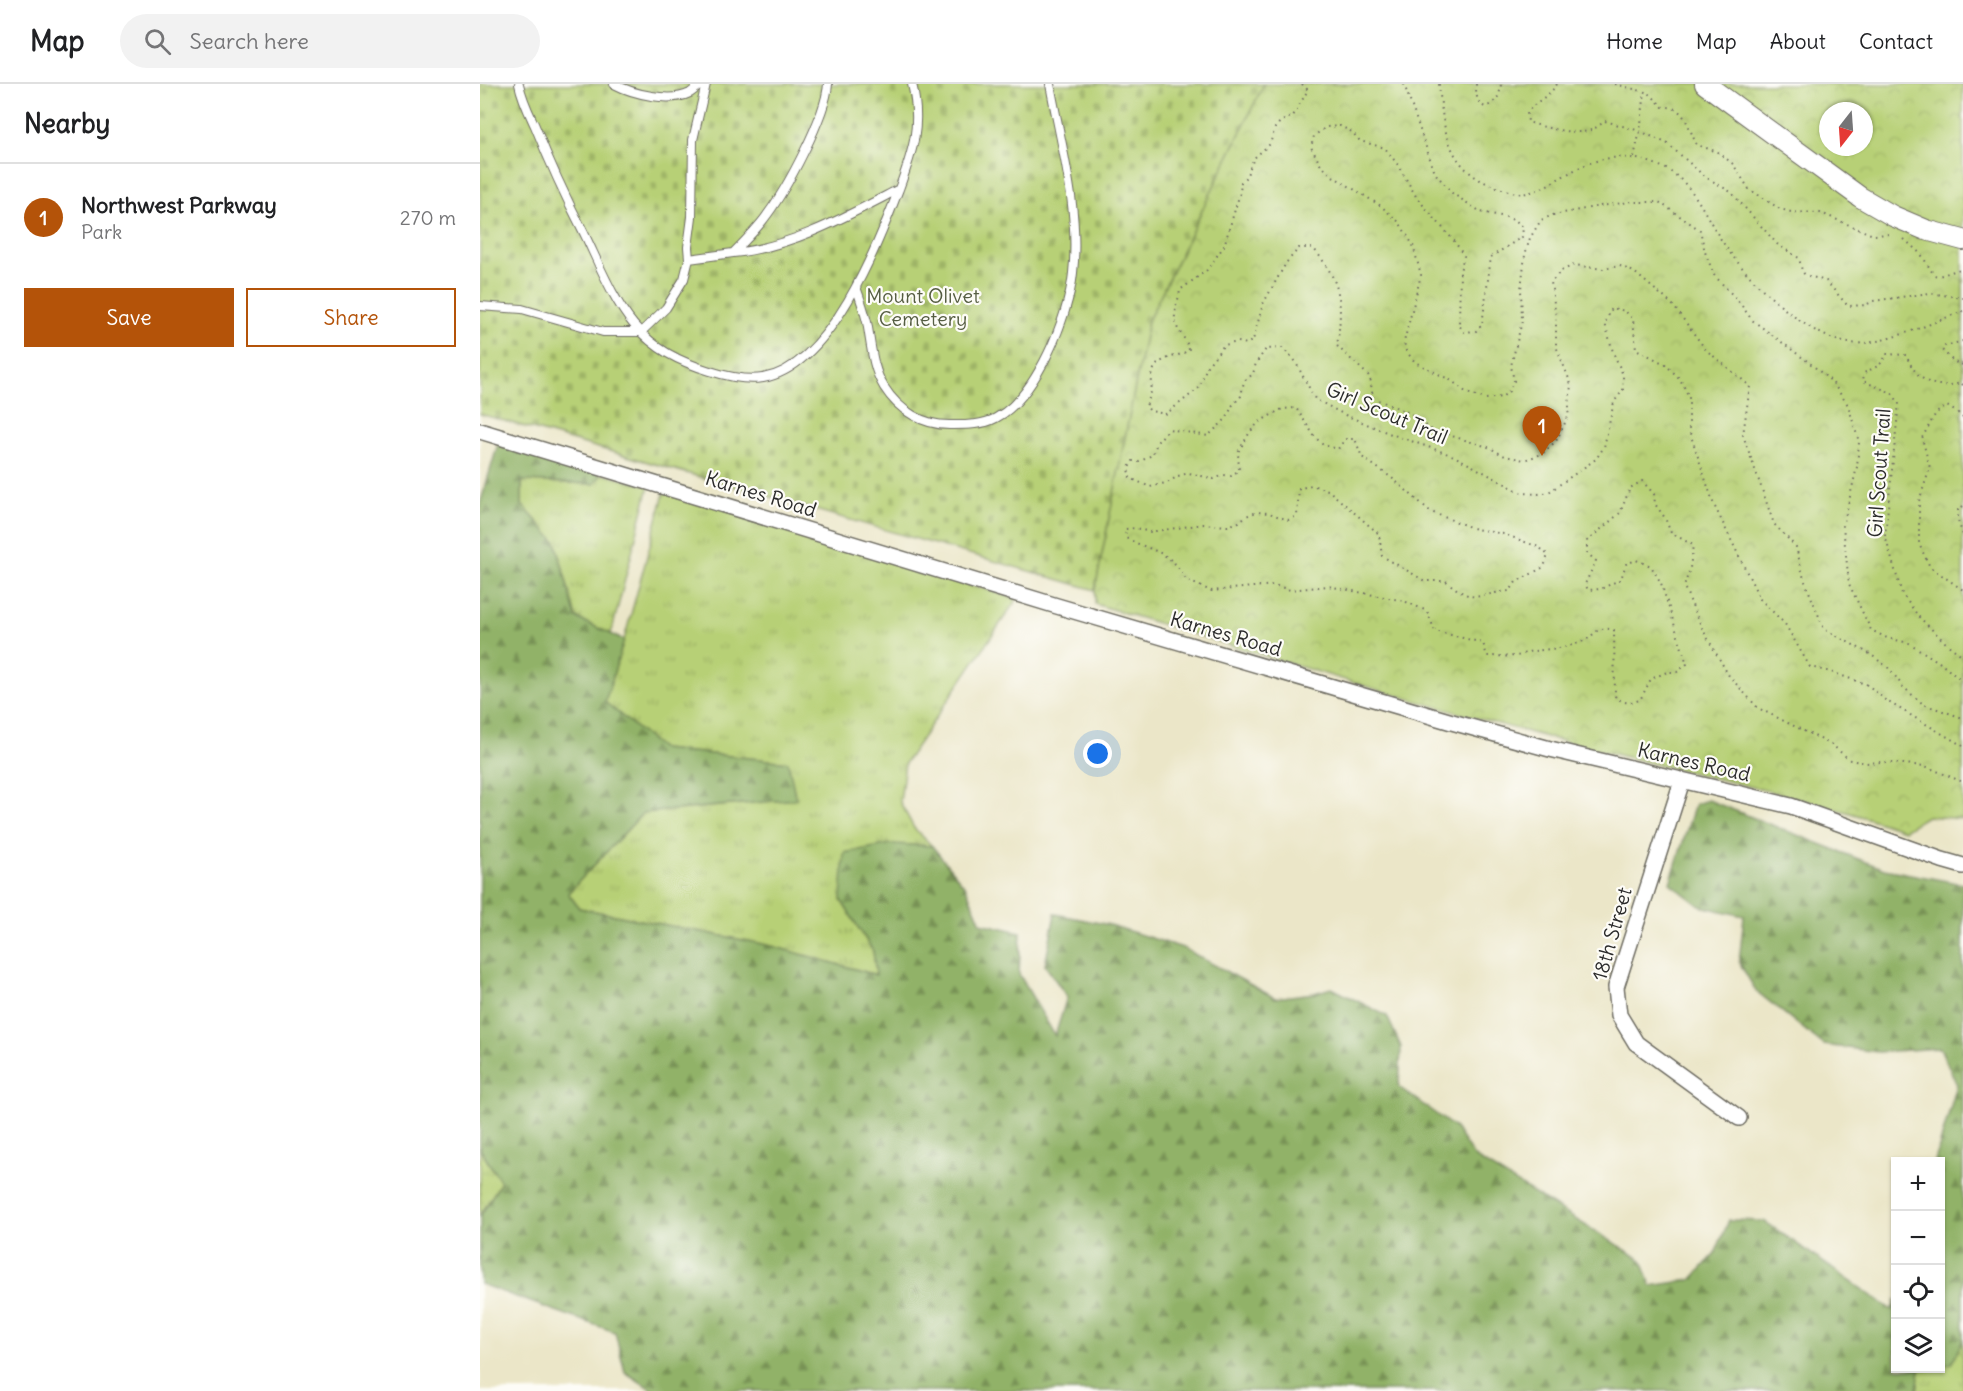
<!DOCTYPE html>
<html lang="en">
<head>
<meta charset="utf-8">
<style>
  body { margin:0; font-family:Delius,sans-serif; background:#f2f2f2; color:#202124 }
  .controls { position:absolute; right:18px; bottom:18px; display:grid; overflow:hidden; border-radius:0px; box-shadow:0 2px 4px #0004 }
  .controls button { width:54px; height:54px; display:grid; place-items:center; padding:0; border:0; border-bottom:2px solid #e0e0e0; background:#fff; color:#202124; font:30px sans-serif }
  .compass { position:absolute; left:1339px; top:18px; width:54px; height:54px; border-radius:50%; background:#fff; box-shadow:0 2px 4px #0004; rotate:197deg }
  .you { position:absolute; left:618px; top:670px; width:21px; height:21px; margin:-15px; border:4px solid #fff; border-radius:50%; background:#1a73e8; box-shadow:0 0 0 9px #1a73e833 }
  .badge { display:grid; place-items:center; width:39px; height:39px; border-radius:50%; background:#b45309; color:#fff; font-size:20px; font-weight:700 }
  .pin { position:absolute; translate:-50% -50px; filter:drop-shadow(0 2px 3px #0008) }
  .pin::after { content:''; position:absolute; top:32px; width:21px; height:18px; background:inherit; clip-path:polygon(0 0,100% 0,50% 100%) }
  .list { margin:0; padding:0; list-style:none }
  h2 { display:flex; justify-content:space-between; align-items:center; height:78px; margin:0; padding:0 24px; font-size:26px }
  h2 small { font-size:20px; font-weight:400; color:#757577 }
  .list li { display:grid; grid-template-columns:39px 1fr auto; gap:18px; align-items:center; box-sizing:border-box; height:108px; padding:0 24px; border-top:2px solid #e0e0e0 }
  .list b { display:block; font-size:22px; white-space:nowrap }
  .list p { margin:0; font-size:20px; white-space:nowrap; color:#757577 }
  .list em { font-size:20px; font-style:normal; color:#757577 }
  .actions { display:flex; gap:12px; padding:18px 24px }
  .actions a { flex:1; padding:14px 0; border:2px solid #b45309; border-radius:0px; text-align:center; font-size:21px; color:#b45309 }
  .actions .main { background:#b45309; color:#fff }
  .icon { flex:none; width:33px; height:33px; fill:none; stroke:currentColor; stroke-width:2; stroke-linecap:round; stroke-linejoin:round }
  .map { position:relative; flex:none; width:1483px; height:1307px; overflow:hidden }
  header { display:flex; align-items:center; gap:36px; box-sizing:border-box; height:84px; padding:0 30px; background:#fff; border-bottom:2px solid #e0e0e0 }
  header strong { font-size:28px }
  nav { display:flex; gap:33px; margin-inline-start:auto; font-size:21px }
  .search { width:420px; height:54px; background:#f2f2f2; display:flex; align-items:center; gap:15px; box-sizing:border-box; padding:0 21px; border-radius:33px; color:#757577; font-size:22px }
  main { display:flex }
  aside { flex:1; background:#fff }
  .map>svg:first-child { display:block }
  .grass { fill:url(#grass-tufts); stroke:#717e50; stroke-width:1.5 }
  .forest { fill:url(#forest-firs); stroke:#5e6e49; stroke-width:1.5 }
  .cemetery { fill:url(#cemetery-stones); stroke:#717e50; stroke-width:1.5 }
  .park { fill:url(#park-crowns); stroke:#717e50; stroke-width:1.5; fill-rule:evenodd }
  .lines { fill:none; stroke-linecap:round; stroke-linejoin:round }
  .service-casing { stroke:#6e6c62; stroke-width:10 }
  .minor-casing { stroke:#6e6c62; stroke-width:18 }
  .tertiary-casing { stroke:#6e6c62; stroke-width:22 }
  .path { stroke:#6e6c62; stroke-width:2; stroke-dasharray:1.5 4.5; stroke-linecap:butt }
  .service { stroke:#fff; stroke-width:8 }
  .minor { stroke:#fff; stroke-width:15 }
  .tertiary { stroke:#fff; stroke-width:20 }
  .labels { text-anchor:middle; stroke-width:4.5; stroke-linejoin:round; paint-order:stroke }
  .park-label { font-size:20px; fill:#555d42; stroke:#fdfcf7 }
  .street-label { font-size:20px; fill:#2b2b2b; stroke:#fdfcf7 }
</style>
</head>
<body>
<header>
<strong>Map</strong>
<div class="search"><svg class="icon" aria-label="search" viewBox="0 0 24 24"><circle cx="10" cy="10" r="6"/><path d="M15 15l6 6"/></svg>Search here</div>
<nav><a>Home</a><a>Map</a><a>About</a><a>Contact</a></nav>
</header>
<main>
<aside>
<h2>Nearby<small></small></h2>
<ul class="list">
<li><span class="badge">1</span><div><b>Northwest Parkway</b><p>Park</p></div><em>270 m</em></li>
</ul>
<div class="actions"><a class="main">Save</a><a>Share</a></div>
</aside>
<div class="map">
<svg width="1483" height="1307" viewBox="0 0 1483 1307">
  <defs>
    <pattern id="grass-tufts" width="24" height="20" patternUnits="userSpaceOnUse" patternTransform="scale(1.5)"><rect width="24" height="20" fill="#b7d076"/><path d="M3 7l-1-3M5 7V3M7 7l1-3M15 17l-1-3M17 17v-4M19 17l1-3" fill="none" stroke="#9eb366"/></pattern>
    <pattern id="forest-firs" width="22" height="20" patternUnits="userSpaceOnUse" patternTransform="scale(1.5)"><rect width="22" height="20" fill="#91b267"/><path d="M5 1l3.5 6h-7zM16 11l3.5 6h-7z" fill="#779155"/></pattern>
    <pattern id="cemetery-stones" width="16" height="16" patternUnits="userSpaceOnUse" patternTransform="scale(1.5)"><rect width="16" height="16" fill="#b7d076"/><path d="M2 7V4a2 2 0 0 1 4 0v3zM10 15v-3a2 2 0 0 1 4 0v3z" fill="#9eb366"/></pattern>
    <pattern id="park-crowns" width="20" height="18" patternUnits="userSpaceOnUse" patternTransform="scale(1.5)"><rect width="20" height="18" fill="#b7d076"/><path d="M2 6a3 3 0 1 1 6 0M12 15a3 3 0 1 1 6 0" fill="none" stroke="#9eb366"/></pattern>
  </defs>
  <rect width="100%" height="100%" fill="#fdfcf7"/>
  <filter id="ink" filterUnits="userSpaceOnUse"><feTurbulence type="fractalNoise" baseFrequency=".0167" numOctaves="2"/><feDisplacementMap in="SourceGraphic" scale="12" xChannelSelector="R" yChannelSelector="G"/><feConvolveMatrix kernelMatrix="1 2 1 2 8 2 1 2 1" color-interpolation-filters="sRGB"/></filter>
  <filter id="wash" filterUnits="userSpaceOnUse"><feTurbulence type="fractalNoise" baseFrequency=".008" numOctaves="4" result="noise"/><feDisplacementMap in="SourceGraphic" scale="24" xChannelSelector="R" yChannelSelector="G"/><feGaussianBlur stdDeviation="1.35" result="paint"/><feColorMatrix in="noise" values="0 0 0 0 0 0 0 0 0 0 0 0 0 0 0 0 0 1.4 0 .05"/><feComposite in="paint" operator="in"/></filter>
  <g filter="url(#wash)">
    <rect width="100%" height="100%" fill="#ebe6c8"/>
    <path class="grass" d="M122,390L169,402L131,550L96,534L76,458L42,421V397L114,400Z
      M185,406L537,515L425,679L420,718L434,744L452,762L411,760L361,816L393,867L397,891L288,861L99,824L88,809L163,729L315,715L307,678L182,665L124,618L144,556Z
      M0,1065L21,1098L0,1132Z
      M1483,1256V1307H1437L1440,1285L1460,1284L1461,1281L1470,1280Z"/>
    <path class="forest" d="M18,360L122,390L114,400L42,397V421L76,458L96,534L144,556L125,618L182,665L308,678L316,715L163,729L88,809L99,824L288,861L396,891L393,867L361,816L364,769L411,760L452,762L486,804L501,839L541,848L539,890L575,952L587,913L565,881L575,830L630,841L703,864L795,914L834,909L852,904L907,932L921,963L919,1003L975,1044L994,1073L1162,1176L1171,1202L1211,1196L1235,1170L1249,1136L1284,1137L1412,1226L1415,1215L1416,1284L1440,1285L1437,1307H174L145,1288L135,1248L0,1200V1132L21,1098L0,1065V420Z
      M1228,716L1404,785L1483,800V1256L1471,1280L1461,1281L1460,1078L1455,1077L1477,1001L1460,964L1398,968L1344,961L1276,907L1259,878L1264,832L1220,822L1190,799L1215,720Z"/>
    <path class="cemetery" d="M0,0H784L668,237L615,506L0,330Z"/>
    <path class="park" d="M784,0H1483V735L1447,732L1424,746C1315,709 1201,688 1090,659C930,618 773,568 615,520V506L668,237ZM1348,27H1384V63H1348Z"/>
  </g>
  <g filter="url(#ink)">
    <g class="lines">
      <g class="service-casing">
        <path id="service" d="M39,0C42,15 49,29 55,42C69,77 85,112 102,145C117,175 132,215 154,241C176,266 198,277 230,287C246,292 266,297 283,294C351,282 397,162 419,105
          M134,0C153,10 190,19 210,9C214,6 218,3 222,0
          M253,169C312,163 367,132 419,105C433,67 442,41 432,0
          M209,175L253,169C265,157 278,144 287,131C307,104 346,32 348,0
          M376,203C380,214 384,226 387,238C391,259 392,284 404,303C419,327 444,342 472,341C487,341 503,341 516,334C556,313 589,232 593,189C600,126 581,61 570,0
          M0,222L42,225L123,248H161L186,224L204,195L209,175L208,163L212,133L213,56L226,0"/>
      </g>
      <g class="minor-casing">
        <path id="minor" d="M0,347L577,522L972,638L1070,665L1311,722L1462,776L1483,782
          M1202,697L1136,903L1139,931L1156,959L1259,1034"/>
      </g>
      <g class="tertiary-casing">
        <path id="tertiary" d="M1225,0L1380,113L1413,132L1446,146L1483,156"/>
      </g>
      <path class="path" d="M822,0L828,6L813,32L800,38L795,44L790,60L774,74L766,93L761,98L760,109L744,162L727,186L700,206C699,215 694,226 695,235C695,246 707,254 709,266C700,272 691,272 682,277C669,284 673,296 671,308C670,312 668,317 666,322L670,327L686,330L719,304L727,282L744,261L758,258L767,260L773,256L783,220L806,179L819,164H833C862,198 863,219 857,262L890,293L893,314L930,329L952,346L1008,363L1025,372L1044,376L1062,370L1076,357L1088,333L1091,300L1076,262V233L1071,198L1081,187L1094,181L1123,185L1140,182L1154,188L1192,220L1226,266L1270,302L1263,351L1294,440L1316,463L1324,495L1344,545L1390,570L1410,585L1423,603L1443,620L1483,634
        M924,0L955,89L973,110L1001,128L1026,133L1036,137L1043,143L1042,153L1011,173L1002,241L996,247L984,248L979,241L980,187L984,172L975,158L937,114L918,81L905,64L880,57L872,48L860,42L846,43L834,52L831,63L840,80L851,91L901,122L919,138L933,161L941,191L924,258L926,267L935,278L972,297L987,309L1005,315L1022,313L1029,307L1034,297L1031,282L1042,237L1041,205L1045,171L1050,154L1061,136L1073,131L1120,122L1150,118H1179L1220,146L1225,168L1234,191L1259,218L1272,236L1331,280L1352,298L1368,321L1379,358L1377,383L1363,442L1369,500L1391,546L1407,554L1429,559L1459,578L1483,598
        M959,0C963,45 967,86 1016,103C1026,106 1037,111 1047,109C1057,107 1068,101 1076,96C1088,90 1100,82 1113,78C1136,70 1162,73 1184,84C1214,99 1224,130 1242,157C1264,192 1327,255 1370,259C1400,263 1454,238 1483,227
        M996,0C996,9 996,19 1005,23C1017,19 1020,11 1021,0
        M1077,0C1069,13 1055,17 1047,29L1048,38C1062,43 1099,53 1113,45C1117,43 1121,40 1125,37L1160,47L1188,60L1224,92L1251,108L1297,160L1319,174L1322,187L1325,191L1346,197L1368,222L1386,221L1393,217L1450,209L1483,214
        M1135,0L1169,9L1183,23C1206,21 1208,45 1217,61L1238,68L1253,80L1269,105L1300,125L1311,128L1341,129L1393,151L1410,150
        M1154,73L1160,47L1165,8
        M1424,155L1441,170L1454,191L1459,192L1483,184
        M1483,257L1465,262L1462,266L1474,278L1483,281
        M1483,301L1481,299C1453,306 1437,297 1426,271L1406,270C1402,283 1394,283 1384,289L1383,297L1412,309L1419,319L1405,452L1422,510L1439,533L1468,561L1483,572
        M1483,334L1478,329L1467,322L1456,329L1442,354L1450,384L1439,417V460L1450,483L1483,506
        M1483,422L1478,426V437L1483,451
        M1483,662L1405,616L1388,601L1351,588L1330,583L1305,540L1280,515L1234,421L1209,346V313L1200,295L1185,280L1156,265L1153,235L1145,227L1132,224L1125,239L1133,268L1143,291V306L1134,318L1124,363L1116,375L1069,408L1058,410L1042,409L974,372L911,350L865,331L835,315L814,275L802,264L786,265L776,279L773,290L764,297L761,312L752,322L747,334L728,352L689,345L678,357L672,371L659,378L653,377L648,385L650,394L670,403L689,398L698,392L709,389L734,395L744,391L751,392L759,386L758,368L770,348L779,338L802,325L816,324L835,353L843,361L858,365L865,355H875L882,373L912,394L951,428L995,445L1024,450L1045,458L1059,463L1068,471L1064,483L1036,498L1030,507C995,510 997,522 966,497H945L902,472L899,450L848,406L831,401L819,405L817,432L808,436L789,429L777,428L766,432L759,438L748,442L724,440L669,448L656,444L645,445L646,454C672,468 691,466 706,496L731,507L794,501L810,506L848,502L924,517L947,527L955,547L1003,559L1007,572C1016,572 1026,573 1036,572C1042,571 1048,567 1054,567C1069,565 1087,564 1101,558C1117,552 1114,541 1134,546L1135,612C1143,620 1149,619 1160,616L1171,595L1187,588H1197L1207,580L1181,499L1171,482L1156,476L1146,480L1141,495L1121,505L1108,506L1105,500L1116,477L1107,469V457L1140,429L1150,404L1162,397L1174,410L1175,420L1185,434L1191,449L1213,461L1210,484L1204,503L1223,546L1249,592L1278,624L1352,661L1370,676L1386,679L1402,678L1445,682L1483,698"/>
      <use href="#service" class="service"/>
      <use href="#minor" class="minor"/>
      <use href="#tertiary" class="tertiary"/>
    </g>
  </g>
  <g class="labels">
    <g class="park-label">
      <text x="443" y="219">Mount Olivet<tspan x="443" dy="23">Cemetery</tspan></text>
    </g>
    <g class="street-label">
      <text transform="translate(907 329) rotate(23)" y="7">Girl Scout Trail</text>
      <text transform="translate(1399 389) rotate(-86)" y="7">Girl Scout Trail</text>
      <text transform="translate(281 410) rotate(17)" y="7">Karnes Road</text>
      <text transform="translate(746 550) rotate(16)" y="7">Karnes Road</text>
      <text transform="translate(1214 678) rotate(13)" y="7">Karnes Road</text>
      <text transform="translate(1132 850) rotate(-74)" y="7">18th Street</text>
    </g>
  </g>
</svg>
<div class="controls">
<button>+</button>
<button>−</button>
<button><svg class="icon" aria-label="locate" viewBox="0 0 24 24"><circle cx="12" cy="12" r="6"/><path d="M12 2v4M12 18v4M2 12h4M18 12h4"/></svg></button>
<button><svg class="icon" aria-label="layers" viewBox="0 0 24 24"><path d="M12 4l9 5-9 5-9-5zM3 14l9 5 9-5"/></svg></button>
</div>
<svg class="compass" viewBox="-18 -18 36 36"><path d="M0-13l5 13h-10z" fill="#e53935"/><path d="M0 13l5-13h-10z" fill="#757577"/></svg>
<div class="you"></div>
<div class="pin badge" style="left:1062px;top:372px">1</div>
</div>
</main>
</body>
</html>
